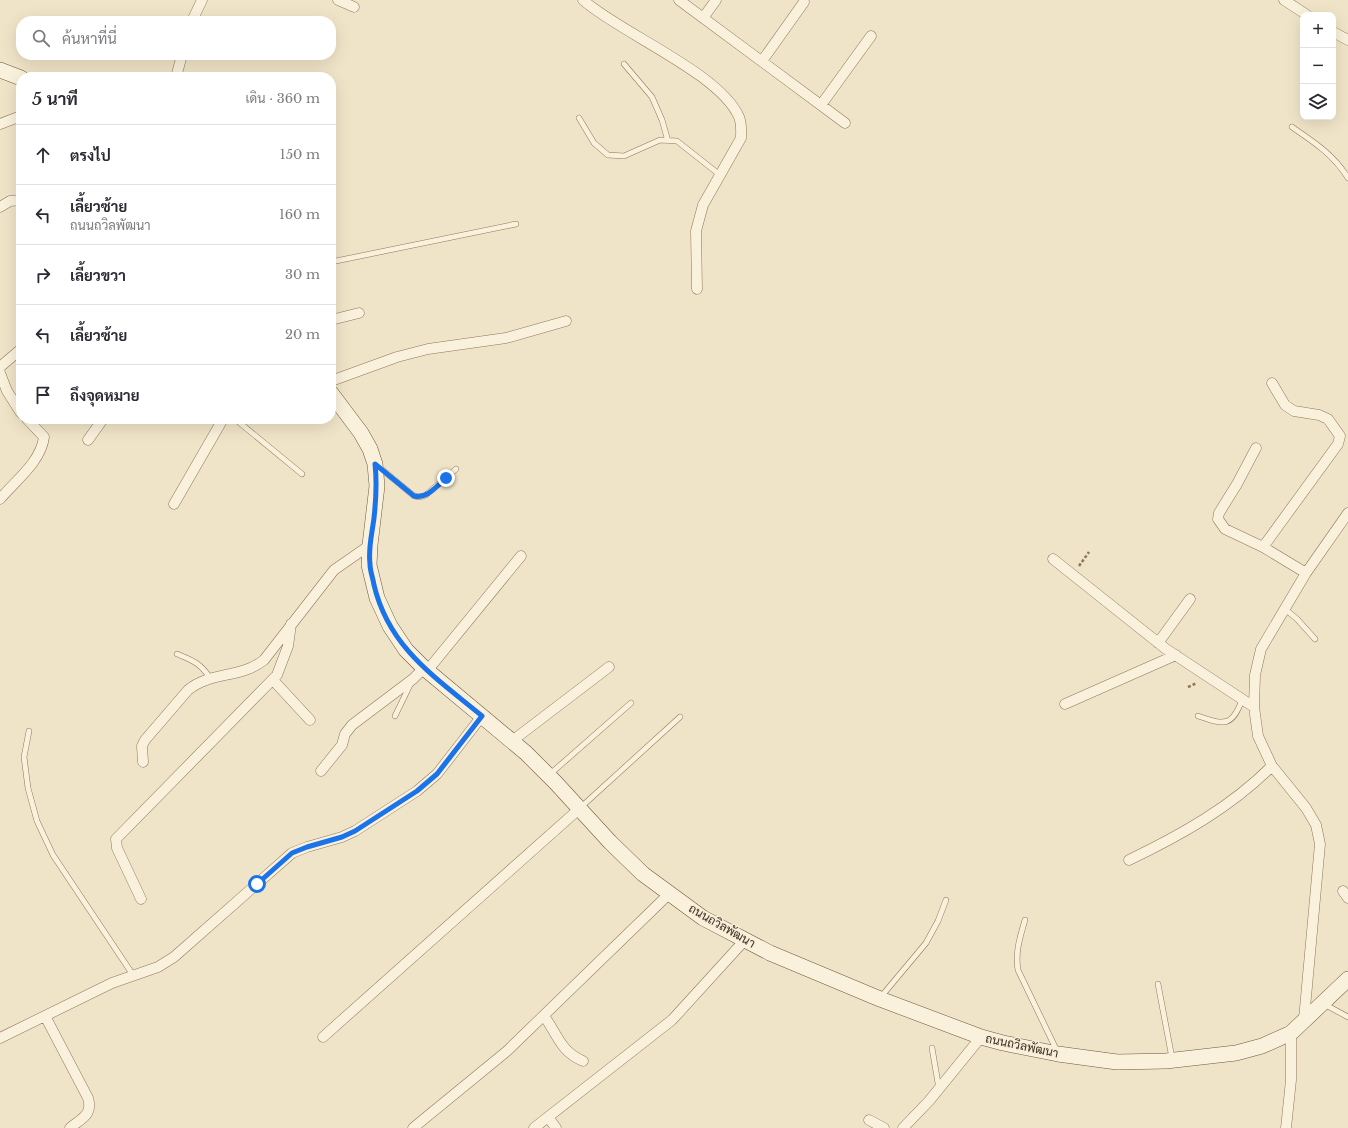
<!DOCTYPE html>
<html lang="th">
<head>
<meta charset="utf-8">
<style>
  body { margin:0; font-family:"Libre Baskerville",Sarabun,serif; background:#f2f2f3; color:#2b2b33 }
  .controls { position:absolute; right:12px; top:12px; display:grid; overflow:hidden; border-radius:8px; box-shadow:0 4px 16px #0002 }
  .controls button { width:36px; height:36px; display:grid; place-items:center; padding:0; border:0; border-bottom:1px solid #e1e1e2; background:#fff; color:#2b2b33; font:20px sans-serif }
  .stop { position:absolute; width:12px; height:12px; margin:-9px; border:3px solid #1a73e8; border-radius:50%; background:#fff }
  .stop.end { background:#1a73e8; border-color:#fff; box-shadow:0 1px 4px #0008 }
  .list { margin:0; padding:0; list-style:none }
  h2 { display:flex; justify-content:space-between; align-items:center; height:52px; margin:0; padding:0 16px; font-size:17px }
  h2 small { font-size:13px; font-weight:400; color:#7c7c81 }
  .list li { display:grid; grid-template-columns:26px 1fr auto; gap:12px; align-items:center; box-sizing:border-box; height:60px; padding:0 16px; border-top:1px solid #e1e1e2 }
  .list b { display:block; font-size:15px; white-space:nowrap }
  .list p { margin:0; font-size:13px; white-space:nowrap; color:#7c7c81 }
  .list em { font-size:13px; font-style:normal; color:#7c7c81 }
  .icon { flex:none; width:22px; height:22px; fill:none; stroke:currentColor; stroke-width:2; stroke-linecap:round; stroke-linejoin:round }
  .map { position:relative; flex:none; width:1348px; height:1128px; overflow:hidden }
  .search { position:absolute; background:#fff; box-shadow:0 4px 16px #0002; left:16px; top:16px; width:320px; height:44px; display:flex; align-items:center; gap:10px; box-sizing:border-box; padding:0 14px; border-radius:16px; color:#7c7c81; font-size:15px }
  .panel { position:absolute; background:#fff; box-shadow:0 4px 16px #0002; left:16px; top:72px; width:320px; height:352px; border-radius:16px }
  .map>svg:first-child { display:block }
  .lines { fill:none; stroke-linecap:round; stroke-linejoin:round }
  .lane-casing { stroke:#8d765c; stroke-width:6 }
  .street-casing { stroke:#8d765c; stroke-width:11 }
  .secondary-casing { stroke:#6f573f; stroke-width:16 }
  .path { stroke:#8d765c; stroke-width:2.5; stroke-dasharray:3 2; stroke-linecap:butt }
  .lane { stroke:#faf1dc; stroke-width:5 }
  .street { stroke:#faf1dc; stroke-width:10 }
  .secondary { stroke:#faf1dc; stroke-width:15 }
  .route { stroke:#1a73e8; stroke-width:5 }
  .labels { text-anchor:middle; stroke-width:3; stroke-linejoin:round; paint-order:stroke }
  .street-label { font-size:12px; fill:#3d2e20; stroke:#f7eed8 }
</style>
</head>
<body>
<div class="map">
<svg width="1348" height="1128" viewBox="0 0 1348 1128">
  <rect width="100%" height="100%" fill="#f0e4c8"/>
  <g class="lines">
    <g class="lane-casing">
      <path id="lane" d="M624,64L652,97L662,120L668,141
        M579,118L594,143L608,155L624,156L660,140L677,141L720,175
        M1292,127C1314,142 1334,155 1348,178
        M331,262L516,224
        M235,419L302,474
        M379,467L414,496L420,497L426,495L456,469
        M1285,609L1297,619L1315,639
        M177,654C194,661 200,663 211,679
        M395,716L411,683
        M1198,716C1224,725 1232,727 1242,700
        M29,731L24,757L28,788L37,821L53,855L133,975
        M549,775L631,703
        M580,808L680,717
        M1025,920C1020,937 1015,952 1018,970L1057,1051
        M1158,984L1172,1058
        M880,998L926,943L938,921L946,900
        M1324,1004L1348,1017
        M932,1048L939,1089"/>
    </g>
    <g class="street-casing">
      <path id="street" d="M338,0L354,7
        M583,0C620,33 720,73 739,117C742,124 741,131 741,138L703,205L696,231L697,289
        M679,0L845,123
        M1284,0L1307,15
        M703,18L716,0
        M192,21L202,0
        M1333,32L1348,40
        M762,61L804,2
        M176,77L182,55
        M821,105L871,36
        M0,124L21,116
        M0,207L10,201L21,200
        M331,320L359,313
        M0,367L21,349
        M0,373L7,391L21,413
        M331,381L397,357L428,349L506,338L566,321
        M88,440L103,419
        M1256,448L1237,484L1219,513L1218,519L1225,529L1263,547L1306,573
        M0,499C15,481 41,462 44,437L27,419
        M174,504L223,419
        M1263,547L1338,444L1340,436L1328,419L1319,415L1294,411L1285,405L1272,383
        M1053,559L1166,649L1254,707
        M1158,643L1190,599
        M427,671L521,556
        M273,680L310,720
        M1065,704L1176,655
        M512,741L609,667
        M143,762L142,746L145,740L188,690C211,671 240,679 264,660L334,570L370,545
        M321,771L342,745L345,734L352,725L413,679L424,668
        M1129,860C1181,835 1231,807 1272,766
        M1343,891L1348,898
        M141,899L117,848L116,839L277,675L288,646L291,624
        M45,1016L88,1098C93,1115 82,1118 70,1128
        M544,1016C558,1035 560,1051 583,1061
        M1304,1019L1320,844L1316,825L1306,808L1272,766L1258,736L1254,707L1255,675L1261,649L1306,573L1348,513
        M323,1037L579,809
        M0,1038L112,983L158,967L174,957L292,853L307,847L342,837L355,831L417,791L437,774L482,716
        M548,1117L556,1128
        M869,1120L884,1128
        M413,1128L507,1051L670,893
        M534,1128L672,1020L744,941
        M903,1128L929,1101L981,1037
        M1286,1128L1291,1080V1033"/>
    </g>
    <g class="secondary-casing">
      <path id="secondary" d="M0,70L21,78
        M331,393L361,433L370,449L375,464L377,486L370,545L369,565L377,598L390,626L406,650L424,668L526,753L556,783L610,842L643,874L703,918L770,953L880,999L981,1037L1003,1043L1058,1054L1117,1062L1166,1061L1236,1053L1262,1046L1291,1033L1348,979"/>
    </g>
    <path class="path" d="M1079,566L1089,552
      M1188,687L1197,683"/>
    <use href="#lane" class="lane"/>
    <use href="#street" class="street"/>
    <use href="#secondary" class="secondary"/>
  </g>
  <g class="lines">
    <path class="route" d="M257,884L292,853L307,847L342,837L355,831L417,791L437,774L482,716C435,677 389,648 374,585C373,578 370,571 370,564C368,548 372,534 374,518C376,500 377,482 375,464L414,496C427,499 437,486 446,478"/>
  </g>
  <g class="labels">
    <g class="street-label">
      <text transform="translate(722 926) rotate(30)" y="4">ถนนถวิลพัฒนา</text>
      <text transform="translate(1022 1046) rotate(12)" y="4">ถนนถวิลพัฒนา</text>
    </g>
  </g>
</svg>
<div class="controls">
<button>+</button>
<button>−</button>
<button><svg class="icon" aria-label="layers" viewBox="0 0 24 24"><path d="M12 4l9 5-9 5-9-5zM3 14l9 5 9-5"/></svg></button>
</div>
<div class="stop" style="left:257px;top:884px"></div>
<div class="stop end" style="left:446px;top:478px"></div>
<div class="search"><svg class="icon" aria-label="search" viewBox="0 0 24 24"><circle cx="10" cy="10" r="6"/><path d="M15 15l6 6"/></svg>ค้นหาที่นี่</div>
<section class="panel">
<h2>5 นาที<small>เดิน · 360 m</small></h2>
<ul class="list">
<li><svg class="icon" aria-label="ahead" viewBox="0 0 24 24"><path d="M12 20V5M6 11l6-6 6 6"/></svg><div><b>ตรงไป</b></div><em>150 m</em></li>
<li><svg class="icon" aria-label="left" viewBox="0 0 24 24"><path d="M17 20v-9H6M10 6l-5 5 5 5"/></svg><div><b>เลี้ยวซ้าย</b><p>ถนนถวิลพัฒนา</p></div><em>160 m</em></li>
<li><svg class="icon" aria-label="right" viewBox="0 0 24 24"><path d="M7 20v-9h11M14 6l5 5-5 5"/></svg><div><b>เลี้ยวขวา</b></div><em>30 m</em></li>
<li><svg class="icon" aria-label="left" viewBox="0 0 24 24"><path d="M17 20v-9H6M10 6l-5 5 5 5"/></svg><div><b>เลี้ยวซ้าย</b></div><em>20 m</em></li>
<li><svg class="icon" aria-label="arrive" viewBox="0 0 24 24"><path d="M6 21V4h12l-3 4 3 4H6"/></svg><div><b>ถึงจุดหมาย</b></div></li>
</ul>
</section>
</div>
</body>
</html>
